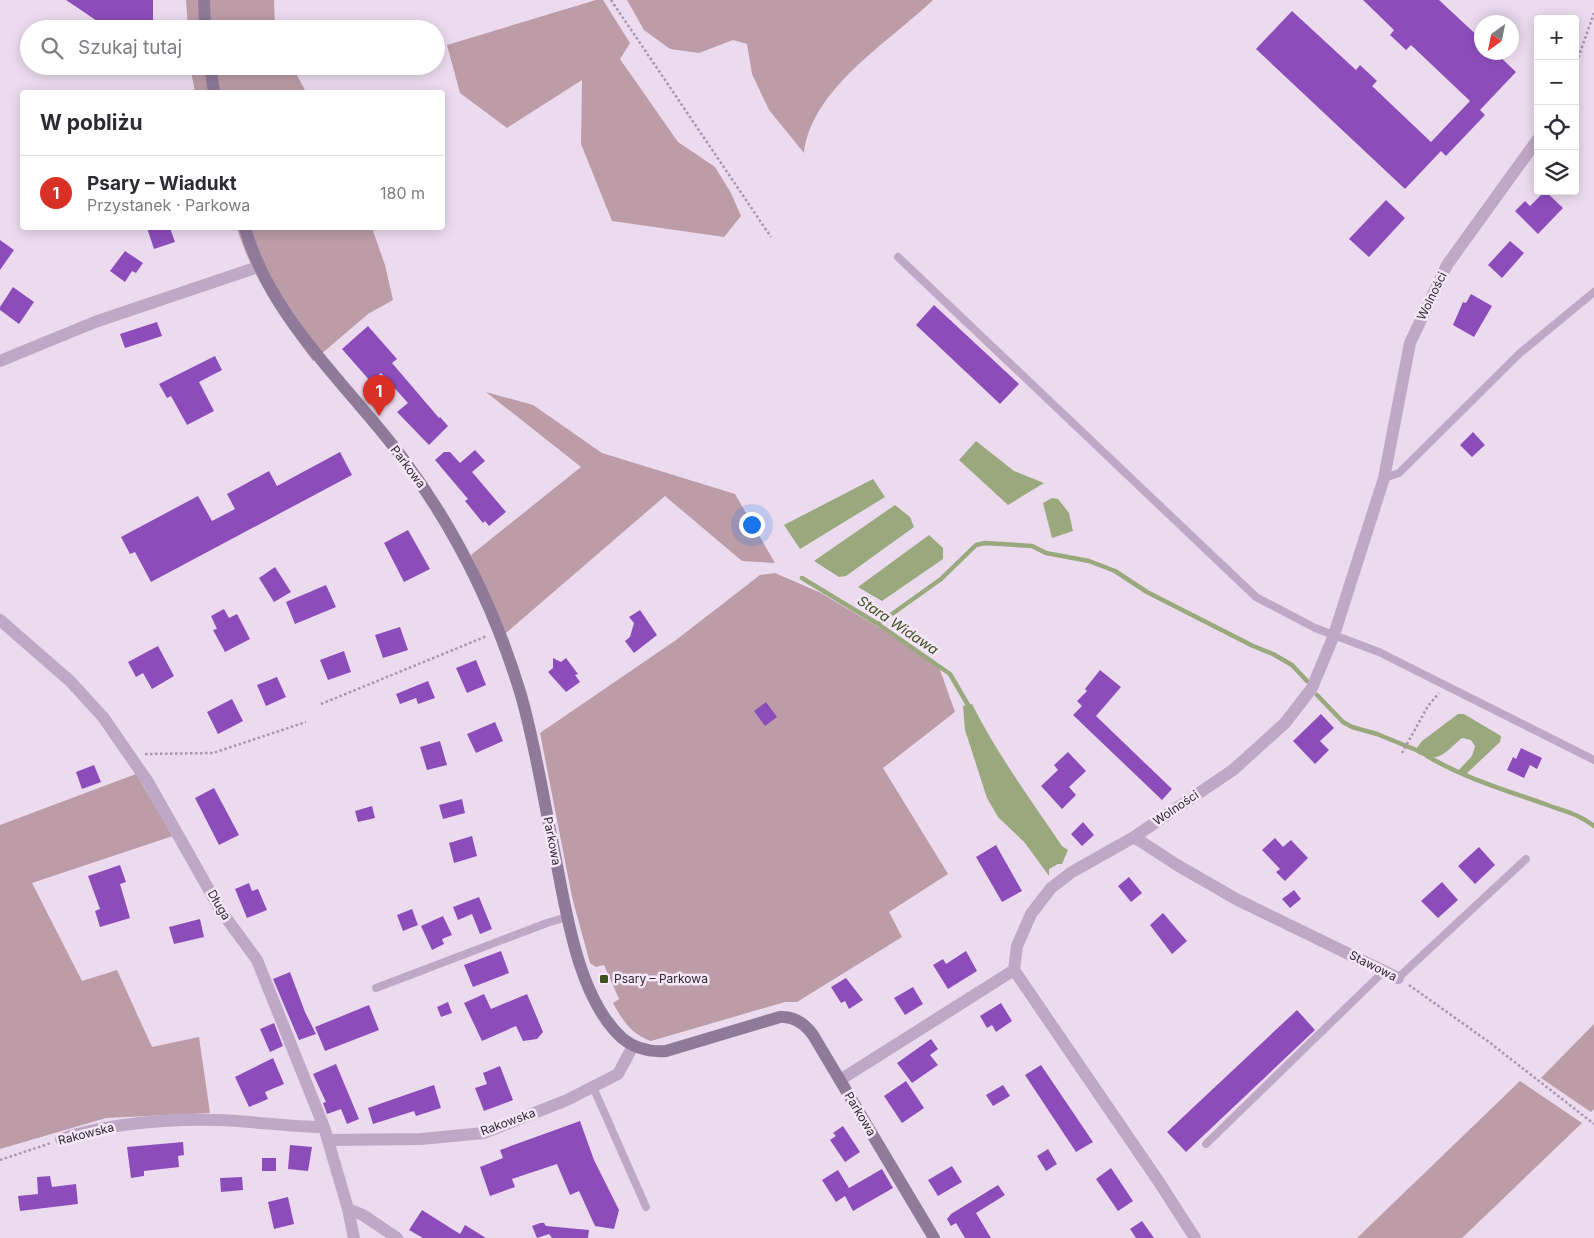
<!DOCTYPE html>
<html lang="pl">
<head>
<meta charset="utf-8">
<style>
  body { margin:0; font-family:Inter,sans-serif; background:#f7f7f7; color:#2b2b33 }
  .controls { position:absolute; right:15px; top:15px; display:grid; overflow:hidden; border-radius:5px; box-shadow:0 2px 12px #0003 }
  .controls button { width:45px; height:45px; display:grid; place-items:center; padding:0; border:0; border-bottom:1px solid #e1e1e2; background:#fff; color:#2b2b33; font:25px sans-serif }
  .compass { position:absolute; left:1474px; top:15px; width:45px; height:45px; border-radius:50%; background:#fff; box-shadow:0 2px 12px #0003; rotate:213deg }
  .you { position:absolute; left:751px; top:524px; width:18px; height:18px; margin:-12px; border:4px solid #fff; border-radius:50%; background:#1a73e8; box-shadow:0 0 0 8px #1a73e833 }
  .badge { display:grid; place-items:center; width:32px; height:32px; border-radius:50%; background:#d93025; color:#fff; font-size:16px; font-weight:700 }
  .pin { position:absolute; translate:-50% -41px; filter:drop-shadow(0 1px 2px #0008) }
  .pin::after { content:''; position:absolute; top:26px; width:18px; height:15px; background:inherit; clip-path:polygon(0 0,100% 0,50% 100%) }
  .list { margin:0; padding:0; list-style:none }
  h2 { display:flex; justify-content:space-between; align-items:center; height:65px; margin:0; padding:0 20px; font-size:21px }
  h2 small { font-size:16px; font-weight:400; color:#7c7c81 }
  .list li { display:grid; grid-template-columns:32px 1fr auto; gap:15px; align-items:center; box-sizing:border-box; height:75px; padding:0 20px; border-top:1px solid #e1e1e2 }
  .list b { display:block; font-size:19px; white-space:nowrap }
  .list p { margin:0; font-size:16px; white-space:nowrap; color:#7c7c81 }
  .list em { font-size:16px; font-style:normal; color:#7c7c81 }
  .icon { flex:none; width:28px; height:28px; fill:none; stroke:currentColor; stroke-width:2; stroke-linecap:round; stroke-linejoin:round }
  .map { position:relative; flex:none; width:1594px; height:1238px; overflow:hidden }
  .search { position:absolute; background:#fff; box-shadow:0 2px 12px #0003; left:20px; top:20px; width:425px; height:55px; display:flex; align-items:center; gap:12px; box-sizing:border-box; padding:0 18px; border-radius:28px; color:#7c7c81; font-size:19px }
  .panel { position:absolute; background:#fff; box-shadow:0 2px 12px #0003; left:20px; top:90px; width:425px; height:140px; border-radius:5px }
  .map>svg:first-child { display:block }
  .green { fill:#bc9ca7 }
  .water { fill:#99a97d }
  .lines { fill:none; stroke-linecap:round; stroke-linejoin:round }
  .stream { stroke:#99a97d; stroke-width:4.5 }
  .building { fill:#8c4dba }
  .path { stroke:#aa92b1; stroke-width:2.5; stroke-dasharray:2.5 2.5; stroke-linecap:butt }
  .lane { stroke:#bfa8c6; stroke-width:8 }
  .street { stroke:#bfa8c6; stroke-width:12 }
  .secondary { stroke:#8f7a99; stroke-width:12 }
  .poi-dot { fill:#3e5121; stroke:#f5e7f7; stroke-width:2 }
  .labels { text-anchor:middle; stroke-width:5; stroke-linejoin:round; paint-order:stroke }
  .street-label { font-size:12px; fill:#2f2733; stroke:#f5e7f7 }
  .poi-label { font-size:12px; fill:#2f2733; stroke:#f5e7f7; text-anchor:start }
  .water-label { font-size:14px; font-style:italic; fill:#3e5121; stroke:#f5e7f7 }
</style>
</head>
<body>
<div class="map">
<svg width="1594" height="1238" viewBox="0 0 1594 1238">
  <rect width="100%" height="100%" fill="#ecdbef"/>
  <path class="green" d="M186,0H274L275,29H188Z
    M596,0H603L630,43L620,59L678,142L715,167L731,193L741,216L724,237L612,221L581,144L582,80L507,128L460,93L447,45Z
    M627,0H933C889,42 811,89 804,153L769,110L752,74L747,44L733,40L699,53L670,49L644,30Z
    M190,66H292L306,92H195Z
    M237,228H372L385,265L393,300L368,314L313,361C282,319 252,278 237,228Z
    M486,392L533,405L602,453L735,494L775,563L742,561L665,496L506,633L471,555L581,467Z
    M775,573L821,593L895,637L939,667L955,712L883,768L948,874L889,912L902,937L797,1002H785L651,1041C631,1034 623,1021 613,1003L619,999L604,965L596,967L590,963L572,897L540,733L676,640L760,575Z
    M136,774L173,836L32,883L82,981L117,970L152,1047L199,1037L210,1113L106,1118L0,1149V825Z
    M1594,1024V1109L1591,1112L1541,1078Z
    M1520,1081L1582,1123L1462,1238H1357Z"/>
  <path class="water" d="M976,441L1014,471L1044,483L1008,505L959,460Z
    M873,479L885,497L800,549L784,525Z
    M1052,498L1058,499L1069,513L1073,531L1052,538L1043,503Z
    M895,505L910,517L914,527L846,576L839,577L814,561Z
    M929,535L943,548V559L882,601L858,587Z
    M972,704C997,754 1031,800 1062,846L1068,850L1062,864H1058L1049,869V876L1025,843L998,817L987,798L965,730L963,706Z
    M1458,714H1464L1501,736L1500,742L1464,776L1457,772L1472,756L1475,746L1471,740L1462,738C1445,752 1438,765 1417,753L1416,749L1422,741Z"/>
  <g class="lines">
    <path class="stream" d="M802,578L878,624L950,674L968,705
      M878,624L941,579L976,545L985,543L1032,546L1046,553L1089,561L1115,571L1147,592L1253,646L1273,654L1292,665L1307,681
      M1317,695L1343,722L1352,727L1377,734L1421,752
      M1427,756C1464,778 1505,790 1545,804C1563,811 1579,814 1594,826"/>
  </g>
  <path class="building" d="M66,0H153V29H109Z
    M1363,0H1439L1482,40V52H1495L1516,72L1480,110L1485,115L1446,156L1441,151L1405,189L1256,49L1292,11L1356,70L1360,65L1377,81L1372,86L1431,142L1470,101L1411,45L1406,50L1390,35L1394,30Z
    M1545,191L1563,208L1538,234L1515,211L1525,201L1530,206Z
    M1386,200L1405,218L1369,257L1349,239Z
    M147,228H170L175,242L154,249Z
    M0,240L14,250L0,270Z
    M1510,241L1524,253L1502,278L1488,265Z
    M125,251L143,263L136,273L132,271L125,282L110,271Z
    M13,287L34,302L19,324L0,310V307Z
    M1471,294L1492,306L1474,337L1453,325L1463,302L1466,303Z
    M934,305L1019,384L1000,404L916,325Z
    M157,322L162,336L125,348L120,334Z
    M368,326L397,359L392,363L439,418L440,417L448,426L429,445L397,412L408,403L381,373L371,382L342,349Z
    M215,356L222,370L199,382L214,411L187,425L171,396L167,398L159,384Z
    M1473,432L1485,445L1472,457L1460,445Z
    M475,450L485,461L472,472L506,512L489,526L485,521L483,523L465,501L468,499L435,460L444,452H450L460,463Z
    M340,452L352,475L151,582L135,552L130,554L121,537L198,496L212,521L235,509L227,494L269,471L277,486Z
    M408,530L430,569L404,582L384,543Z
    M275,567L291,592L274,602L259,578Z
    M326,585L336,607L295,624L286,602Z
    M224,609L229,618L237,614L250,639L225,652L213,630L217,629L211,616Z
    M640,610L657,635L634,653L625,641L630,637L634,623L629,617Z
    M400,627L408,650L383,658L375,635Z
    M158,646L174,676L152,689L143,673L136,677L128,662Z
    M344,651L351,672L328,680L320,660Z
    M553,658L561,662L566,658L578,674L575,675L580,682L566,692L548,672L553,668Z
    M476,660L486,685L467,693L456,668Z
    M1100,670L1121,687L1096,716L1172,789L1162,800L1073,715L1082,706L1077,701L1087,691L1085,689Z
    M277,677L286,697L266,706L257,685Z
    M428,681L435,698L418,704L416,698L400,704L396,694Z
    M232,699L243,721L218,734L207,712Z
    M766,702L777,717L765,726L754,711Z
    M1321,714L1334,728L1320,741L1329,750L1315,764L1293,741Z
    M495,722L503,741L476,753L467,734Z
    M440,741L447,765L427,770L420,747Z
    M1521,748L1542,758L1537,769L1530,765L1524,778L1507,770L1513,757L1516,759Z
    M1068,752L1086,771L1069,787L1076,795L1062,809L1041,786L1058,770L1054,765Z
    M94,765L101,782L82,789L76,772Z
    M214,788L239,835L219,845L195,798Z
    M462,799L465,813L443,819L439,805Z
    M372,806L375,818L358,822L355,811Z
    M1083,822L1094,835L1082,846L1071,834Z
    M472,836L477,856L454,863L449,843Z
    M1275,838L1283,847L1291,840L1308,858L1285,881L1276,872L1280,869L1262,850Z
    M996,845L1022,891L1002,902L976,857Z
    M1479,847L1495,865L1475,884L1458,866Z
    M120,865L126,882L120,884L130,918L100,927L95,911L100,909L88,876Z
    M1129,877L1142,893L1131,902L1118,886Z
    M1442,882L1458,900L1438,918L1421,901Z
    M249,883L252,891L258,889L267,910L247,918L235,889Z
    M1294,890L1301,899L1290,908L1282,899Z
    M479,897L492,929L480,934L472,914L458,920L453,907Z
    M412,909L418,925L403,931L397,915Z
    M1163,913L1187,941L1172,954L1150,925Z
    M443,916L452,935L442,939L444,944L432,950L421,926Z
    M200,919L204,937L174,944L169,927Z
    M501,951L509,973L473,987L464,965Z
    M966,951L977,971L948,989L933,965L943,959L946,964Z
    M290,972L305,1012L316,1034L299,1040L273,979Z
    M846,978L863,1000L849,1009L845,1001L841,1003L831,987Z
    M913,987L923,1004L905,1015L894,998Z
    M484,994L491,1009L527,994L543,1032L537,1039L523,1041L516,1026L482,1041L464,1003Z
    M448,1002L452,1013L441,1017L437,1007Z
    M1001,1003L1012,1021L996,1032L992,1025L987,1028L980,1016Z
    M369,1005L379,1030L325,1051L315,1027Z
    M1297,1010L1315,1030L1186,1152L1167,1132Z
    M274,1023L283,1046L270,1052L260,1029Z
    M931,1039L938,1049L930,1055L938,1065L912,1083L897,1063Z
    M273,1058L284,1084L265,1092L268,1099L249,1107L235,1077Z
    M336,1064L359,1119L347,1124L341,1109L327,1114L323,1103L326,1102L313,1074Z
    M1041,1065L1093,1142L1076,1152L1025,1075Z
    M500,1066L513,1100L484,1111L475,1088L487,1084L483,1073Z
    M906,1081L924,1108L902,1123L884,1096Z
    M434,1085L441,1108L416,1116L414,1111L373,1124L368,1108Z
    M1003,1085L1010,1096L993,1106L986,1095Z
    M580,1121L594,1160L619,1210L614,1229L595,1226L579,1191L570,1195L557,1164L512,1179L515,1187L490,1196L480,1167L503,1158L500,1150Z
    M843,1126L860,1152L845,1162L830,1140L836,1136L833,1133Z
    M183,1142L184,1155L178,1156L179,1167L144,1171V1176L131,1178L127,1147Z
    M290,1145L312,1147L308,1171L288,1169Z
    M1048,1149L1057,1164L1046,1171L1037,1156Z
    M262,1158H276V1171H262Z
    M952,1166L962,1182L938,1196L928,1180Z
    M1111,1168L1133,1201L1118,1211L1096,1179Z
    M882,1169L893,1188L853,1211L845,1196L836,1202L822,1180L838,1170L849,1188Z
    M50,1176L52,1187L76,1184L78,1204L20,1211L18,1196L38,1194L37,1177Z
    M242,1177L243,1190L221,1192L220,1178Z
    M998,1185L1005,1195L976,1213L991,1238H965L956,1223L951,1226L947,1219L951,1214Z
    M288,1197L294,1224L274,1229L268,1202Z
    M422,1210L460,1234L465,1225L486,1238H423L409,1230Z
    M1142,1221L1154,1238H1136L1130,1229Z
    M540,1223H544L546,1226L589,1230L588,1238H552L549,1234L537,1238L532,1226Z"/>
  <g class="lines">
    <path class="path" d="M611,0L771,237
      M1575,67L1594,13
      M321,704L487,636
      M1402,753L1428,706L1439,693
      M145,754L213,753L306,722
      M1409,985L1489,1042L1594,1124
      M0,1160L51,1143"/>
    <path class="lane" d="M898,257L1256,597L1315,628L1379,652L1594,760
      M1384,478L1399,473L1520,353L1594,292
      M1398,978L1526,859
      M376,988L547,923L567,917
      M593,1087L646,1207
      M1206,1144L1384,971"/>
    <path class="street" d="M0,361L95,322L258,267
      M0,620L70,681L103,717L148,782L221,911L257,960L324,1127L348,1209L354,1238
      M1134,837L1177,865L1236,899L1398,978
      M1014,970L1017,946L1031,914L1051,888L1072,872L1134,837L1233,770L1285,723L1312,688L1334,635L1384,478L1410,343L1447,265L1538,139
      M840,1080L1014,970L1159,1182L1195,1238
      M61,1139C111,1123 164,1119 217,1120C252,1121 288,1127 324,1127
      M328,1140L421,1139L484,1133L567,1100L618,1074L633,1046
      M348,1209L363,1215L397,1238"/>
    <path class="secondary" d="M204,0L205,29
      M210,66L214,92
      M245,228C271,319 345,382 401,456C455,528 495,609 521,695C536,748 544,802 555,855C566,911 578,998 622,1038C635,1049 650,1052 666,1051L780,1017C794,1016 805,1024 813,1035L934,1238"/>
  </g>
  <rect class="poi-dot" x="599" y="974" width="10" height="10" rx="2.5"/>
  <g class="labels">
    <g class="street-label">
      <text transform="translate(1432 296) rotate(-64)" y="4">Wolności</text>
      <text transform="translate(408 467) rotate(53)" y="4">Parkowa</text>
      <text transform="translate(1176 808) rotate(-34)" y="4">Wolności</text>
      <text transform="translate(552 841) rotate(79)" y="4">Parkowa</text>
      <text transform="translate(219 905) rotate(59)" y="4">Długa</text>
      <text transform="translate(1373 966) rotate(27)" y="4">Stawowa</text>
      <text transform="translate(860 1114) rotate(59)" y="4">Parkowa</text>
      <text transform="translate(508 1122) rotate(-20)" y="4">Rakowska</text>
      <text transform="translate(86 1134) rotate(-14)" y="4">Rakowska</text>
    </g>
    <g class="poi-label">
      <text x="614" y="983">Psary – Parkowa</text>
    </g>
    <g class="water-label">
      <text transform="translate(898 625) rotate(34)" y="5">Stara Widawa</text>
    </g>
  </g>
</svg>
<div class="controls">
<button>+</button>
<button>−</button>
<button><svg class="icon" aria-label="locate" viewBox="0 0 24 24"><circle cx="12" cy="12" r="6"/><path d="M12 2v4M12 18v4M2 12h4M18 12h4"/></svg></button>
<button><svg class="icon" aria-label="layers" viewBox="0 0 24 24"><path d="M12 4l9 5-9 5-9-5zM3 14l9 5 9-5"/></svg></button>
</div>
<svg class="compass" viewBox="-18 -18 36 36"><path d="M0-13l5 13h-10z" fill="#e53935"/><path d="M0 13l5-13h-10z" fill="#7c7c81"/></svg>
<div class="you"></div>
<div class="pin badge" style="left:379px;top:416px">1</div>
<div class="search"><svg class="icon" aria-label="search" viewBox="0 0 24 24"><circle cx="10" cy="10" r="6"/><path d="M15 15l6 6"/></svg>Szukaj tutaj</div>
<section class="panel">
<h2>W pobliżu<small></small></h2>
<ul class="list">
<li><span class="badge">1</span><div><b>Psary – Wiadukt</b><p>Przystanek · Parkowa</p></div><em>180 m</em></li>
</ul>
</section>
</div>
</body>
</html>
